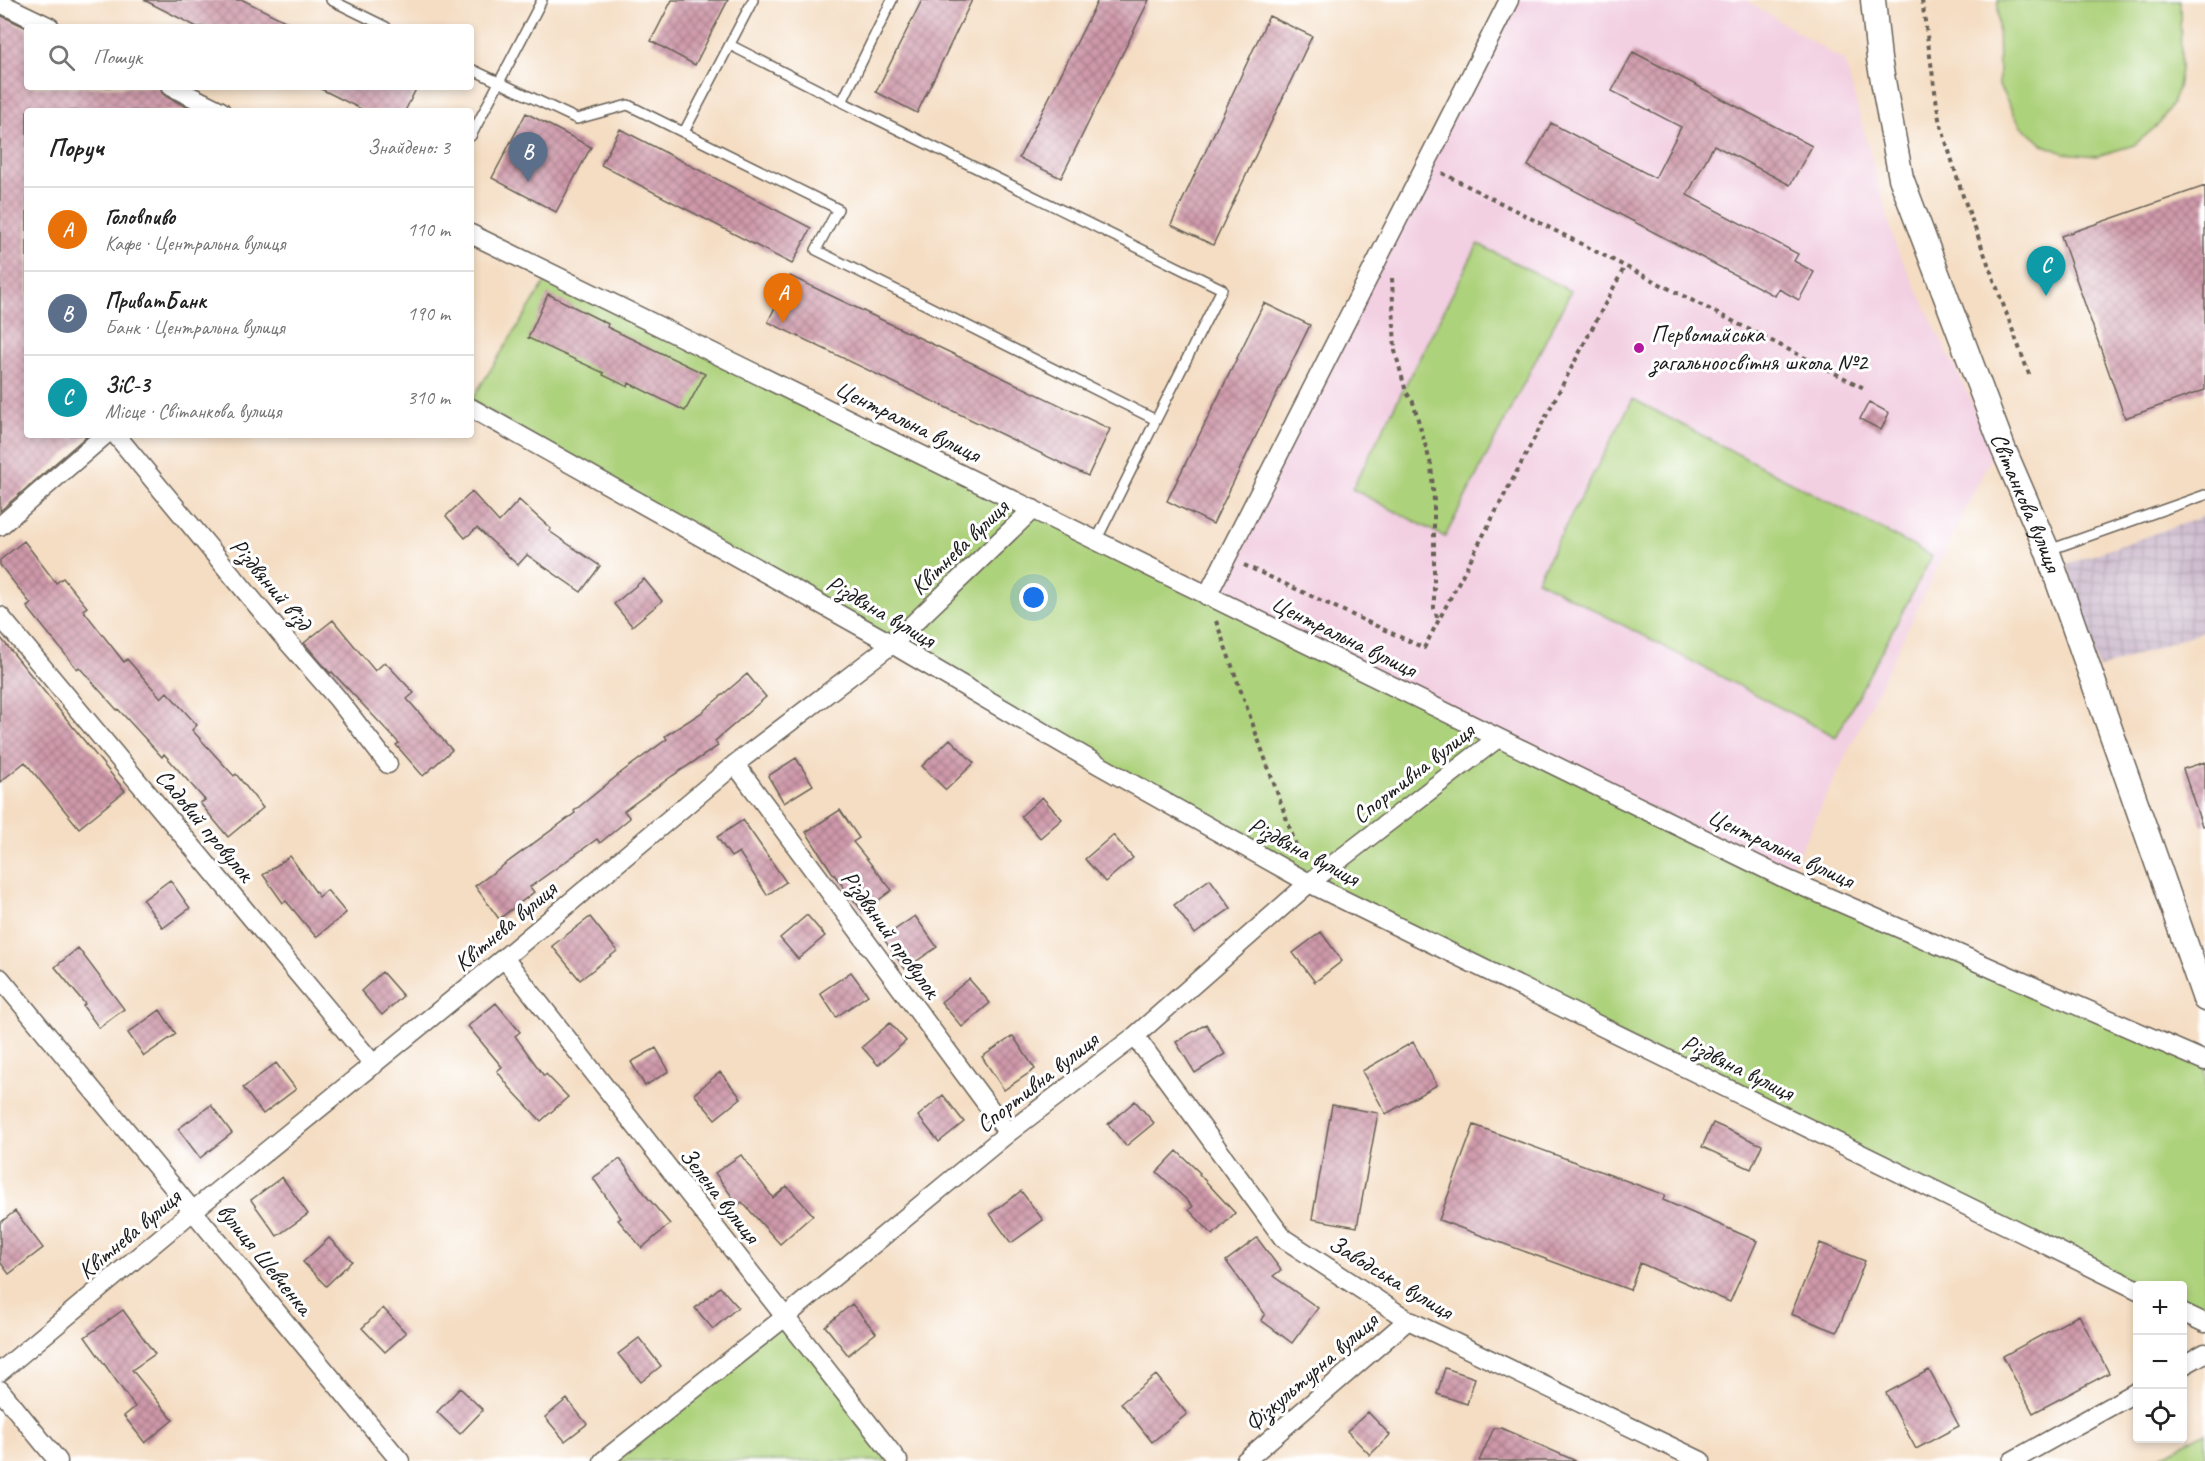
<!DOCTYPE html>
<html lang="uk">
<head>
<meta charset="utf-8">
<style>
  body { margin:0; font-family:Caveat,sans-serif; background:#f6f6f6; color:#222 }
  .controls { position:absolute; right:18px; bottom:18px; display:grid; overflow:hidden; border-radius:6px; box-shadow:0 3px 9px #0003 }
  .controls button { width:54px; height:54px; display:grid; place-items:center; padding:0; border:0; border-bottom:2px solid #e0e0e0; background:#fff; color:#222; font:30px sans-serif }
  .you { position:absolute; left:1034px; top:598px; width:21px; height:21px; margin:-15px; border:4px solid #fff; border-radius:50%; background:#1a73e8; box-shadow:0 0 0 9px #1a73e833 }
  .badge { display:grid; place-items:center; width:39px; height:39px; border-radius:50%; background:#b45309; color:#fff; font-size:20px; font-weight:700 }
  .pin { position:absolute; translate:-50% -50px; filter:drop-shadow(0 2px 3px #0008) }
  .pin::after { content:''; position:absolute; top:32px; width:21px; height:18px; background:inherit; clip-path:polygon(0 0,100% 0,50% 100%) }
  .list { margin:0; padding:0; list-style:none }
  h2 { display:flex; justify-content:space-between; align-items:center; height:78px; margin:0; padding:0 24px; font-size:26px }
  h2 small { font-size:20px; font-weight:400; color:#767676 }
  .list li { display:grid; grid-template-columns:39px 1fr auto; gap:18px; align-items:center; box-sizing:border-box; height:84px; padding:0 24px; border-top:2px solid #e0e0e0 }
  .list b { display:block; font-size:22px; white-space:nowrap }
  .list p { margin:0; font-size:20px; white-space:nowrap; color:#767676 }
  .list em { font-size:20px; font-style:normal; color:#767676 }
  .icon { flex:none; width:33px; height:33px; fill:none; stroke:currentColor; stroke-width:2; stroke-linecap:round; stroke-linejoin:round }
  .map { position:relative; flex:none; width:2205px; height:1461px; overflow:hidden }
  .search { position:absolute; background:#fff; box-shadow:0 3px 9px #0003; left:24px; top:24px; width:450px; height:66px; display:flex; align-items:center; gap:15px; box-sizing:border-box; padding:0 21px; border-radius:6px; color:#767676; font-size:22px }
  .panel { position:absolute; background:#fff; box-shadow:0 3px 9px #0003; left:24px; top:108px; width:450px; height:330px; border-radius:6px }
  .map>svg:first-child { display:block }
  .built { fill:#f2cfe1 }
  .industrial { fill:url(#industrial-grid) }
  .green { fill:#add27b; stroke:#64774c; stroke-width:1.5 }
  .building { fill:url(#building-cross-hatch) }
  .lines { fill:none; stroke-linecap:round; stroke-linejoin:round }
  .service-casing { stroke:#686056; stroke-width:12 }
  .minor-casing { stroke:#686056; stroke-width:21 }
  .tertiary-casing { stroke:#686056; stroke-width:27 }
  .path { stroke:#686056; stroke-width:4; stroke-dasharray:4.5 4.5; stroke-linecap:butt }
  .service { stroke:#fff; stroke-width:9 }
  .minor { stroke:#fff; stroke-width:18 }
  .tertiary { stroke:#fff; stroke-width:24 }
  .poi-dot { fill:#b5179e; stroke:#fff; stroke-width:2 }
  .labels { text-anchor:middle; stroke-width:6; stroke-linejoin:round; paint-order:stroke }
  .poi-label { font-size:24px; fill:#1c1c1c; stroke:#fff; text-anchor:start }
  .street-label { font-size:24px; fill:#1c1c1c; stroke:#fff }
</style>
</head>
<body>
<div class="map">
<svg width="2205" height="1461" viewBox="0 0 2205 1461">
  <defs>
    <pattern id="industrial-grid" width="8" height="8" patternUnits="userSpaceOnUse" patternTransform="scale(1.5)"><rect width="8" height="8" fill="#cfbdcf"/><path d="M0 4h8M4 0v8" fill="none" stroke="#b1a2b1"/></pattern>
    <pattern id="building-cross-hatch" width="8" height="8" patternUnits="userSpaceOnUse" patternTransform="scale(1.5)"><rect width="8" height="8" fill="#cf99aa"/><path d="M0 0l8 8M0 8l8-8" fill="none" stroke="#a77c8a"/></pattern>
  </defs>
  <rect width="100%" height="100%" fill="#fff"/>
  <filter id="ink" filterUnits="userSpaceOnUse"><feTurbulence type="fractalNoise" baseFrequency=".0167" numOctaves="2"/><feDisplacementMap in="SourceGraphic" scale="12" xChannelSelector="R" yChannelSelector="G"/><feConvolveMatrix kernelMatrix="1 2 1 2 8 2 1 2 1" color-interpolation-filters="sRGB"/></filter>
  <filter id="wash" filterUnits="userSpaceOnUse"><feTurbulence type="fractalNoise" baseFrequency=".008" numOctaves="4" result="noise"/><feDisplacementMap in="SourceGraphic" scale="24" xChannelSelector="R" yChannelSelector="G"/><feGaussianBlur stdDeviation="1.35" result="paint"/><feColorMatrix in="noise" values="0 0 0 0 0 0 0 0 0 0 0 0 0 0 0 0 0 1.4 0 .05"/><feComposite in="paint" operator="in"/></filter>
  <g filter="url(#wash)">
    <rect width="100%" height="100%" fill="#f4ddc3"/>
    <path class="built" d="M1509,0H1746L1845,62L1896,247L1995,449L1786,879L1207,596Z"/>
    <path class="industrial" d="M2205,516V630L2099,669L2067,564Z"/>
    <path class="green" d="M1998,0H2180L2181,69L2178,88L2172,104L2159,124L2134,145L2097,156L2064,153L2044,145L2020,125L1999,86Z
      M1478,244L1571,291L1445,537L1352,489Z
      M551,273L1498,738L2205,1063V1323L2183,1312L2182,1286H2138L1309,883L471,401Z
      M1633,399L1932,556L1836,737L1537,580Z
      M785,1317L898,1461H603Z
      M2205,1432V1461H2152Z"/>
    <g id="blocks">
      <path class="building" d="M144,0H243L297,27H197Z
        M672,0H728L695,65L651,41Z
        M922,0H972L917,113L876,92Z
        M1098,0H1149L1061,178L1019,158Z
        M0,15L27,28V87H161L162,93L167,97L195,111H27V435H88L0,511Z
        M1269,16L1312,36L1213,245L1171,225Z
        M1633,52L1812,146L1790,185L1714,145L1687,195L1798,254L1794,261L1814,272L1799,300L1779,289L1775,296L1528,166L1551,123L1655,178L1681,127L1612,91Z
        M317,87H417L405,111H365Z
        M526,113L591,147L556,212L492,178Z
        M620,129L811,228L792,264L601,165Z
        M2205,186V390L2125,418L2061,236Z
        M790,276L1110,429L1088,476L768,322Z
        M548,294L608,324L607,327L705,374L685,411L629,383L628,387L603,375L604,373L528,338Z
        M1264,303L1310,325L1213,524L1167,501Z
        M1869,402L1889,413L1881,430L1860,419Z
        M472,492L499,522L519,500L551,529L549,531L600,566L581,592L527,555L518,565L477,528L465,538L446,516Z
        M24,541L56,583L63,578L87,607L83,610L124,662L127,659L161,698L167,692L197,725L192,730L234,776L236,774L263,808L228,837L200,803L205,800L164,754L162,757L118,709L117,710L79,667L77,669L27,607L31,604L0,565V560Z
        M644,579L662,601L632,626L614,604Z
        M333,620L375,671L385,662L414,693L407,699L452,750L423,776L396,745L399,743L332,672L330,673L304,643Z
        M0,637L125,791L79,828L25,762L0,782Z
        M747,674L766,697L715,741L718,746L672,776L624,811L630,818L600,843L597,839L530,887L534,892L499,919L475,886L575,813L574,811L623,771L667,739L665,736L701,713Z
        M950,739L974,763L946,790L922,766Z
        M796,758L813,785L784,803L768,776Z
        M2205,762V825L2202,826L2183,769Z
        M1042,797L1062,819L1040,838L1021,816Z
        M840,810L859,838L853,842L892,890L863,912L832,872L806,832Z
        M743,820L786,882L767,895L739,852L731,857L717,837Z
        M1113,835L1133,858L1105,882L1085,859Z
        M290,856L319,897L327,890L346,913L316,937L286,901L283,903L263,875Z
        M1210,879L1231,908L1195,934L1174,905Z
        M170,880L190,908L163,928L143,900Z
        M807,915L825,936L798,959L780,938Z
        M915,916L937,947L905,969L883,938Z
        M590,917L617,951L580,980L552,946Z
        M1321,932L1342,961L1315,982L1293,953Z
        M78,948L124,1009L99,1028L83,1006L85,1004L55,967Z
        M382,972L403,996L382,1015L361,991Z
        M851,972L868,995L836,1017L820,993Z
        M969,979L990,1003L962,1027L941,1002Z
        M496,1003L520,1032L515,1036L544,1076L546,1074L568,1097L541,1121L510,1088L497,1071L502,1067L468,1026Z
        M160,1010L176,1034L144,1056L128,1033Z
        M890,1023L906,1041L878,1065L862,1047Z
        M1206,1024L1225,1054L1195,1073L1176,1042Z
        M1013,1036L1035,1069L1004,1090L982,1057Z
        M1413,1042L1437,1085L1386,1114L1362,1071Z
        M656,1048L669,1071L645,1086L631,1062Z
        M276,1063L296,1089L263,1114L243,1088Z
        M720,1072L741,1098L715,1119L694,1094Z
        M943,1095L964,1122L939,1142L918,1116Z
        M1135,1101L1154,1123L1126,1146L1108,1124Z
        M211,1105L232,1133L200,1158L178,1129Z
        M1332,1105L1378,1113L1357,1227L1312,1219Z
        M1713,1123L1762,1145L1751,1169L1702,1147Z
        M1474,1125L1665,1195L1663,1200L1757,1241L1730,1302L1640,1263L1630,1290L1439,1220Z
        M1177,1151L1200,1173L1199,1174L1235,1213L1213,1235L1189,1210L1193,1206L1157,1172Z
        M741,1155L773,1198L787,1186L813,1215L780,1244L742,1202L738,1205L715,1173Z
        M620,1159L648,1198L670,1224L642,1248L618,1220L621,1218L593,1178Z
        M282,1177L308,1214L277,1236L251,1200Z
        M1021,1191L1043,1220L1011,1243L990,1214Z
        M15,1211L43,1248L9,1274L0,1262V1223Z
        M329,1238L352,1261L326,1286L303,1262Z
        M1257,1238L1281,1270L1273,1276L1318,1308L1292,1343L1261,1320L1265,1314L1226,1261Z
        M1820,1243L1865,1261L1837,1332L1791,1314Z
        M720,1287L738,1307L713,1329L695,1308Z
        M852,1304L876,1333L848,1355L825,1326Z
        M383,1308L406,1333L385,1352L362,1328Z
        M123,1310L155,1354L132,1370L173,1420L145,1443L124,1416L135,1407L85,1337Z
        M2079,1315L2109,1373L2033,1413L2003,1356Z
        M639,1338L661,1366L641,1382L618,1354Z
        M1445,1368L1475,1378L1467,1404L1437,1394Z
        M1929,1370L1959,1426L1916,1449L1886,1393Z
        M1156,1375L1187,1414L1152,1442L1121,1403Z
        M460,1388L483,1410L460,1434L437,1412Z
        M567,1399L587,1424L565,1441L545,1417Z
        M1368,1412L1390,1435L1370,1455L1347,1431Z
        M1494,1428H1501L1576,1461H1479Z"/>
    </g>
  </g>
  <g filter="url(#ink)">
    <use href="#blocks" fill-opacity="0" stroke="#686056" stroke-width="1.5"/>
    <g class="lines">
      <g class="service-casing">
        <path id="service" d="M331,0L386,27
          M730,45L842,102L892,0
          M471,69L577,119L628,105L838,209L816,250L1156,420L1096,541
          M842,102L1222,289L1156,420
          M684,132L753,0
          M471,136L542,0
          M2049,550L2205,495"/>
      </g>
      <g class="minor-casing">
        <path id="minor" d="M0,3L50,27
          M172,87L221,111
          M471,234L1786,879L2205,1061
          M471,408L892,644L1099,765L1309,883L2138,1290
          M116,435L280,633L337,698L388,764
          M0,526L105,435
          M1207,596L1509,0
          M0,616L374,1065
          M735,764L1008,1133
          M504,958L898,1461
          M0,978L400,1461
          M1135,1036L1283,1238L1408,1320L1701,1461
          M2182,1312L2205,1323
          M2182,1366L2205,1353
          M0,1372L194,1210L504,958L735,764L892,644L1033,509
          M0,1390L58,1461
          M603,1461L785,1317L1008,1133L1135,1036L1309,883L1498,738
          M1245,1461L1408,1320
          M2012,1461L2138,1391"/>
      </g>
      <g class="tertiary-casing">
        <g id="tertiary">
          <path id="s1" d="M1873,0L1879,59L1901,178L2003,448L2047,550L2205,999"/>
        </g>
      </g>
      <path class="path" d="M1922,0L1939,119L1963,196L2030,377
        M1442,173L1864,388
        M1392,278L1395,351L1406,392L1413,402L1431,465L1434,501V608L1438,620
        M1244,565L1424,648L1625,266
        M1216,621L1299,854"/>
      <use href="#service" class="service"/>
      <use href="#minor" class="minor"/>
      <use href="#tertiary" class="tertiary"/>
    </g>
  </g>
  <circle class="poi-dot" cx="1639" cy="348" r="6"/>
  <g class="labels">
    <g class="poi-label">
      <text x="1651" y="342">Первомайська<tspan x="1651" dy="28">загальноосвітня школа №2</tspan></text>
    </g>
    <g class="street-label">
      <text transform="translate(908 421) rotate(26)" y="8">Центральна вулиця</text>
      <text dy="8" stroke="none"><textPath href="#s1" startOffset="528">Світанкова вулиця</textPath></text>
      <text transform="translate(959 547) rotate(-44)" y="8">Квітнева вулиця</text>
      <text transform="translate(271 584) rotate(50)" y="8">Різдвяний в'їзд</text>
      <text transform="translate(881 611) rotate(30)" y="8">Різдвяна вулиця</text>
      <text transform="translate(1344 636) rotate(26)" y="8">Центральна вулиця</text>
      <text transform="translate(1413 773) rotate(-38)" y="8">Спортивна вулиця</text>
      <text transform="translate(205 825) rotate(50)" y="8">Садовий провулок</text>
      <text transform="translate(1781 848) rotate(25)" y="8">Центральна вулиця</text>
      <text transform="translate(1304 851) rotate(28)" y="8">Різдвяна вулиця</text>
      <text transform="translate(505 926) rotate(-40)" y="8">Квітнева вулиця</text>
      <text transform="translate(891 934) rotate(54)" y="8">Різдвяний провулок</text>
      <text transform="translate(1738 1067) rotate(26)" y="8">Різдвяна вулиця</text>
      <text transform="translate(1037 1082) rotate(-38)" y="8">Спортивна вулиця</text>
      <text transform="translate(720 1195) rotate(52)" y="8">Зелена вулиця</text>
      <text transform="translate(129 1234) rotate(-40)" y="8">Квітнева вулиця</text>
      <text transform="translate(265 1259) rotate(51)" y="8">вулиця Шевченка</text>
      <text transform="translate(1391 1277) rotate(31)" y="8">Заводська вулиця</text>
      <text transform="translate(1311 1372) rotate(-41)" y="8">Фізкультурна вулиця</text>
    </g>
  </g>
</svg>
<div class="controls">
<button>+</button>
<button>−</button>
<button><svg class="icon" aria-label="locate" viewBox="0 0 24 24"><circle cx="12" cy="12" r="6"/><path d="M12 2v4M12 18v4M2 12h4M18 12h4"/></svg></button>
</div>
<div class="you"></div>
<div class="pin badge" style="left:783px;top:323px;background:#e8710a">A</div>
<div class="pin badge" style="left:528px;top:182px;background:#5c6f8a">B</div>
<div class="pin badge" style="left:2046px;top:296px;background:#0f9aa8">C</div>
<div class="search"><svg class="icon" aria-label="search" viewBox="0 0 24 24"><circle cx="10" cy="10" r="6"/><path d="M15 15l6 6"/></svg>Пошук</div>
<section class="panel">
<h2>Поруч<small>Знайдено: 3</small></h2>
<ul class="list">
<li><span class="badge" style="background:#e8710a">A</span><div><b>Головпиво</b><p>Кафе · Центральна вулиця</p></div><em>110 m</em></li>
<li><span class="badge" style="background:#5c6f8a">B</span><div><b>ПриватБанк</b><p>Банк · Центральна вулиця</p></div><em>190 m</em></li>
<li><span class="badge" style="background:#0f9aa8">C</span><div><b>ЗіС-3</b><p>Місце · Світанкова вулиця</p></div><em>310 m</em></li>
</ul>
</section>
</div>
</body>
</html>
